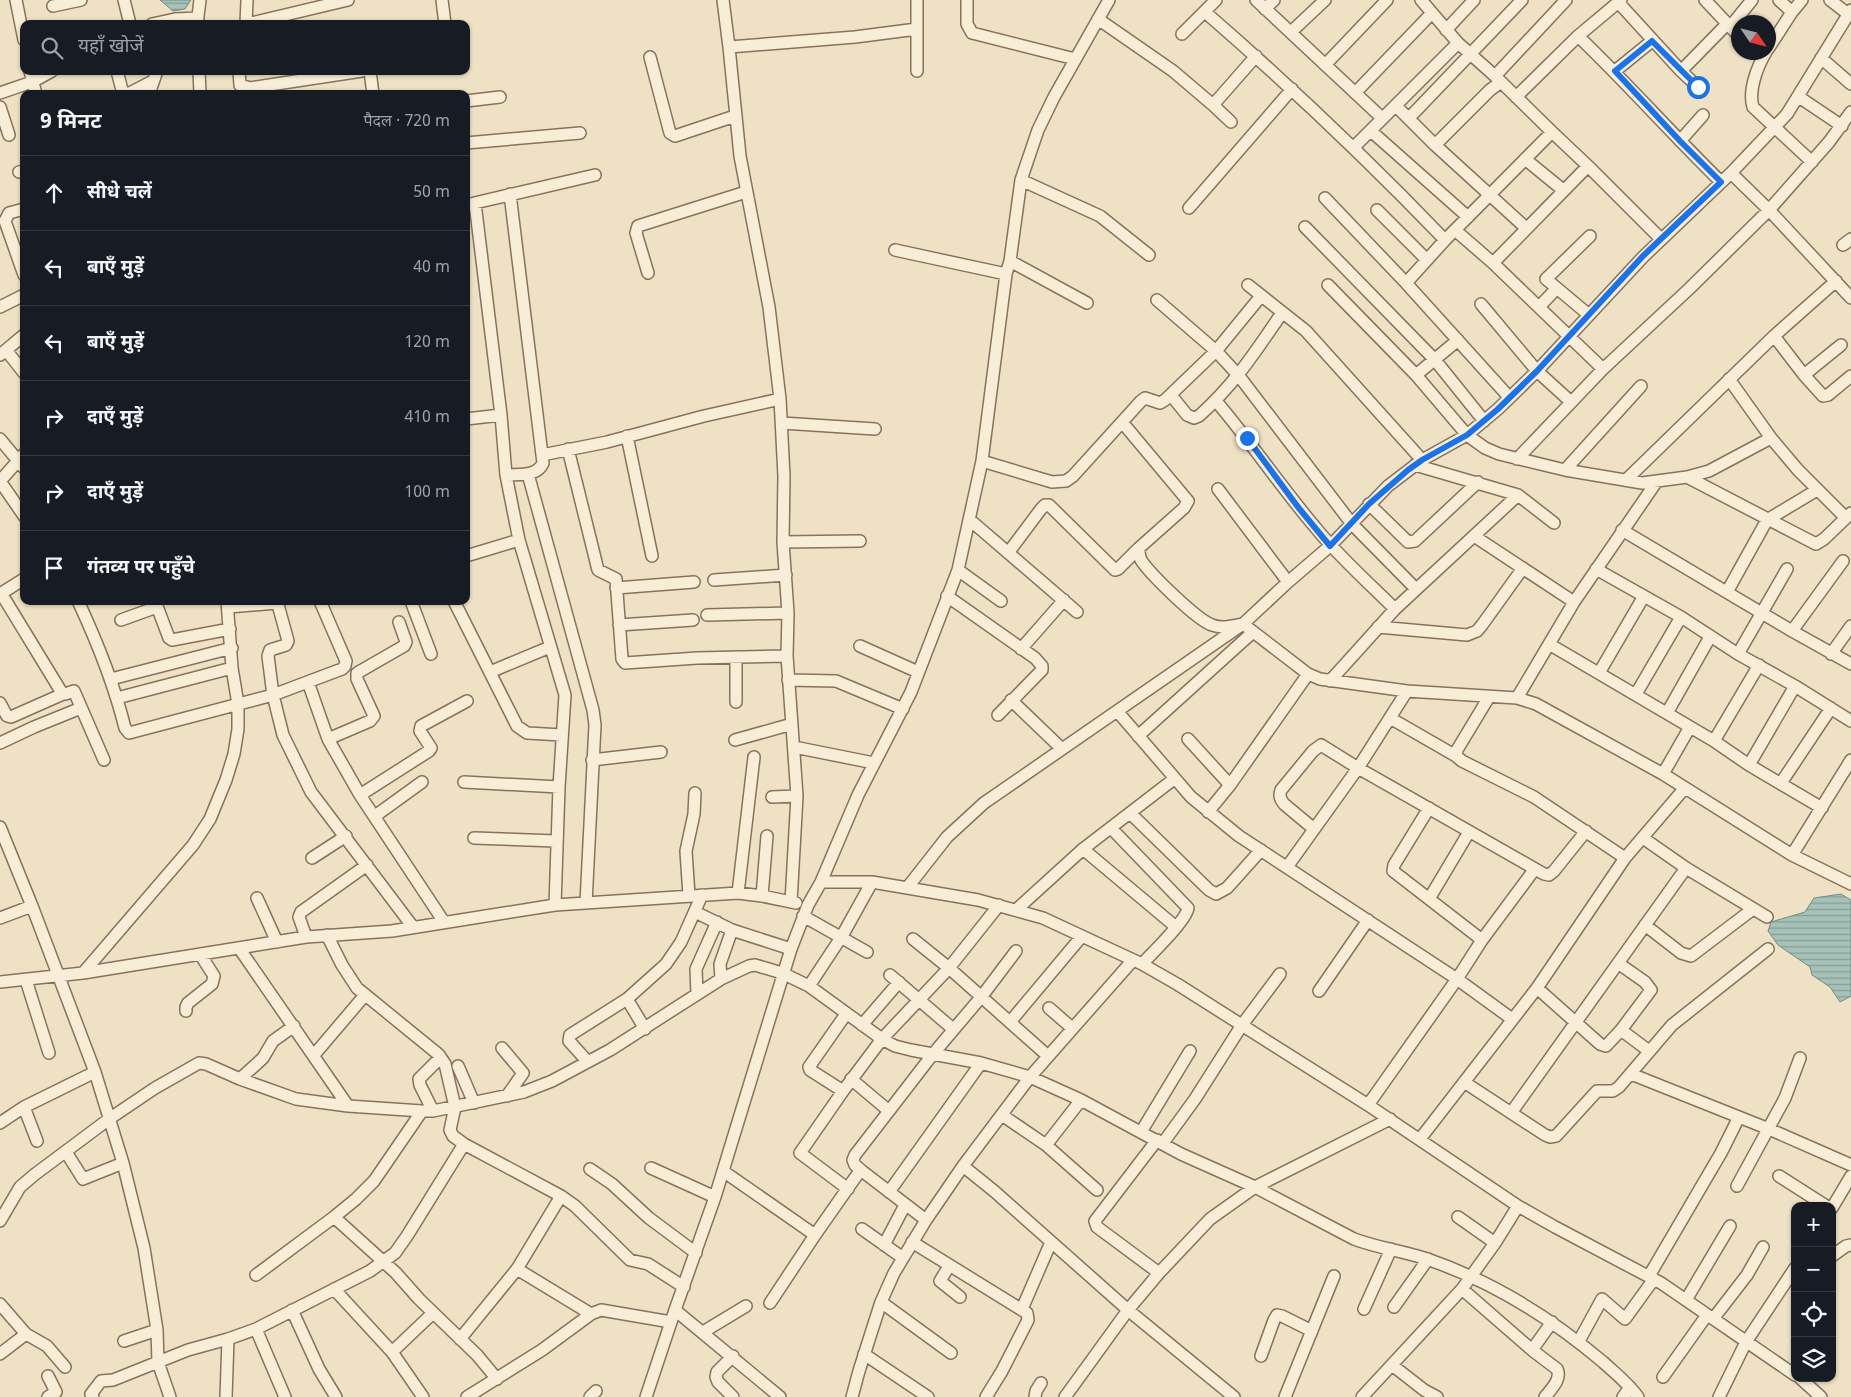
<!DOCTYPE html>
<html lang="hi">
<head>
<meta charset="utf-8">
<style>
  body { margin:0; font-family:Georgia,"Noto Sans Devanagari",serif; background:#20242c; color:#f1f3f6 }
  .controls { position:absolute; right:15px; bottom:15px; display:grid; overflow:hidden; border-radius:10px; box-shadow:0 1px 4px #0004 }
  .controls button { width:45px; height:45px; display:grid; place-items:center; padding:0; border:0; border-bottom:1px solid #363941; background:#171b24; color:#f1f3f6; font:25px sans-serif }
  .compass { position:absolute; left:1731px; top:15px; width:45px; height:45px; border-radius:50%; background:#171b24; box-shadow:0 1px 4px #0004; rotate:125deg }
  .stop { position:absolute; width:15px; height:15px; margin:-11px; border:4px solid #1a73e8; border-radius:50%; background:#fff }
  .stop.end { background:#1a73e8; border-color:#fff; box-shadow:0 1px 5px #0008 }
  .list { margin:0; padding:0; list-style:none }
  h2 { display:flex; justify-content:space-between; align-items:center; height:65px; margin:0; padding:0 20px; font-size:21px }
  h2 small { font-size:16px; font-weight:400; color:#9ea1a6 }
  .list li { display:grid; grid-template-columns:32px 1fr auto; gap:15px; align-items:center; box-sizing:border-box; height:75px; padding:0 20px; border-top:1px solid #363941 }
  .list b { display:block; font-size:19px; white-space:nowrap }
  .list em { font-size:16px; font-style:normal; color:#9ea1a6 }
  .icon { flex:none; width:28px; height:28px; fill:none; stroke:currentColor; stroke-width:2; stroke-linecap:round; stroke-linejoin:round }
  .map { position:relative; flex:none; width:1851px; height:1397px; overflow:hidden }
  .search { position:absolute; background:#171b24; box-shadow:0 1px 4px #0004; left:20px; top:20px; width:450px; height:55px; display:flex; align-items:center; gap:12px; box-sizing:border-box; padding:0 18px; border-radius:10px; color:#9ea1a6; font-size:19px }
  .panel { position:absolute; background:#171b24; box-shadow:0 1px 4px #0004; left:20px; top:90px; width:450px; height:515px; border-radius:10px }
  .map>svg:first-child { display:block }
  .water { fill:url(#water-rules); stroke:#6d8f86 }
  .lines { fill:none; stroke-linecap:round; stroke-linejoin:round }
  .minor-casing { stroke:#88725b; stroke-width:14 }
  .minor { stroke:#f8eed7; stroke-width:11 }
  .route { stroke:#1a73e8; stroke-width:6 }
</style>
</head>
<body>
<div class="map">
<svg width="1851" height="1397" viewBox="0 0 1851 1397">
  <defs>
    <pattern id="water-rules" width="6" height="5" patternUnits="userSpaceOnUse" patternTransform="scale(1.25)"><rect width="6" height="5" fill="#a6c1b8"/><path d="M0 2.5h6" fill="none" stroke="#889d95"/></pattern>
  </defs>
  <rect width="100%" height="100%" fill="#eee1c4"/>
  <path class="water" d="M160,0H191L185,9L173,11Z
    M1841,894L1851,900V996L1840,1002L1830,987L1812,975L1810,967L1778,945L1768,931L1771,922L1805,912L1814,898Z"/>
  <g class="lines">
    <g class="minor-casing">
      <path id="minor" d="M16,0L24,40
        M124,0L130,24
        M442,0L445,24
        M723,0L729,47L740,156L769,307L780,399L784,476L783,542L788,613L787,656L797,796L791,902
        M917,0V71
        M967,0V24L972,33L1075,59
        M1256,0L1382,118
        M1421,0L1458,43L1495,76L1552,132L1588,166L1661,239
        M1705,0L1738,35
        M1779,0L1792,12
        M1830,0L1848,14
        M1618,2L1681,71L1698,87
        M53,6L81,0
        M1265,9L1274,0
        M1205,12C1288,84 1368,160 1445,240
        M1098,19L1173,71L1213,105
        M152,24L175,19L198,18
        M197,24L200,0
        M246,24L247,0
        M247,24L348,0
        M1730,27L1752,0
        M1446,30L1474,0
        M1291,32L1325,0
        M1182,34L1216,0
        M1578,36C1627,83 1672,134 1721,182
        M729,47L855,37L917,29
        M1768,49L1792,12L1802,0
        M1766,52C1757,67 1748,91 1753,107L1812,162
        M650,57L670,133L675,136L735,116
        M1821,58L1851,84
        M1325,65L1387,0
        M30,71L36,94
        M117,71L122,90L125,93H130L153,81
        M199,71L200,94
        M239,71L240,85L250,88L254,94
        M370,71L373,94
        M1615,71L1652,41
        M1681,71L1727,24
        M1495,76L1566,0
        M250,88L362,71
        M0,93L32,82L52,71
        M1355,93L1432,13
        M149,94L157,71
        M1516,97L1578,36L1621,0
        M1799,97L1842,126
        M466,101L500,97
        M1396,106L1435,145L1526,228
        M0,107L9,135
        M1409,118L1522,0
        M1231,122L1213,105L1256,56
        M1371,131L1468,217
        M1680,141L1703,115
        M466,143L580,133
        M1435,145L1490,90L1501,82
        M1353,148L1458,43
        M1525,159L1563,190
        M19,172L24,171
        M1731,173L1769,210L1851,298
        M1021,180L1100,216L1149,255
        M1325,198L1406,283L1509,397
        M475,203L501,415L506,475L519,540L565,695L559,787L555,905
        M466,205L595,175
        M1189,208L1292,89
        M24,209L9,213L5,221L24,275
        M1377,210L1427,260
        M1305,227L1435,360L1484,421
        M1455,230L1493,263L1603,369
        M1843,245L1851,239
        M895,250L1006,274
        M1010,261L1087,303
        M1493,263L1588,166
        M648,273L636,233L638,226L746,192
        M1406,283L1445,240L1552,132
        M1248,285L1306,331L1422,460
        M1328,285L1416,375L1467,435L1485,448L1499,454L1565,470L1642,483L1687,477L1709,471L1771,438
        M1157,300L1216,351L1239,376L1352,524L1416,589
        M1481,304L1537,371L1571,402
        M0,307L24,295
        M1539,307L1556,289
        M1589,315L1546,279L1590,236
        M1774,336L1804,375L1823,396L1828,395L1851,376
        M6,350L24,373
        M0,355L24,335
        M1416,375L1458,340
        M1804,375L1841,345
        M1729,379L1771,438L1798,470L1845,517
        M1171,395L1187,415L1194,418L1199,416C1235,384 1255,352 1282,313
        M1216,401C1251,442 1280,486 1315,527C1339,557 1368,582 1395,609
        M466,419L501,415
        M1122,422L1188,501L1184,508L1139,548C1139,553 1139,556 1141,560C1150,574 1197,620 1212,625C1222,629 1232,626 1243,624L1308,674L1320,679L1407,691L1517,698L1536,704L1663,774L1792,855L1851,884
        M782,423L875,429
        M627,436L652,556
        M0,439L24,468
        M568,449L598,570L616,579L622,659L625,663L697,658L787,656
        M542,455L607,442L704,416L780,399
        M1517,459L1603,369L1690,288L1769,210L1829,142L1851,112
        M982,461L1052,482L1066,481L1073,476L1141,401L1145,398L1160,403L1165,400L1216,351L1261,296
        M1415,465L1518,495L1554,523
        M1565,470L1641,386
        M528,474L593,710L595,725L586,903
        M506,475C519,474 537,477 543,463L510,194
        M1687,477L1816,544L1824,539L1851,513
        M1626,480L1774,336L1836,281
        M0,481L24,516
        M0,481L24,454
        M1218,489L1288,582
        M1369,504L1408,542L1415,541L1478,482
        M970,520L1077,612
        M1622,530L1792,631L1851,664
        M1474,536L1574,602
        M783,542L860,541
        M1008,553L1041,509L1045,505H1049L1115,570L1118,569L1139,548
        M466,556L519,540
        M1596,569L1681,617L1738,654L1795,686L1851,721
        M958,570L1001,601
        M714,580L786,575
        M616,588L694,582
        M1727,592L1767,520L1817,490
        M1,593L62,693L65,694L74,691L104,760
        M0,594L24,579
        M947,596L1035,658L1042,666V670L998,715
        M155,601L169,638L172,640L230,629
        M277,601L288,641L286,645L270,650L268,656L273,695L283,735L311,792L413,927
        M411,601L431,654
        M454,601L517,726L527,733L562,735
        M79,603C98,644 114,684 125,728L129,733L273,695L342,669L345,666L346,661L320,601
        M228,607L277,603
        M707,615L788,613
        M121,620L157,607
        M619,625L693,620
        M1378,627L1467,635L1477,631L1482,625L1523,568
        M1792,631L1843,561
        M1549,644L1714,741L1749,765L1822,808
        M860,646L918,672
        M1021,649L1064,600
        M1738,654L1787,569
        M1831,654L1851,626
        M490,672L550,647
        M1599,673L1644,596
        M111,679L232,648
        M788,680L836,681L903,709
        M1330,681L1395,609L1518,495
        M308,682L328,739L360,795L444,922
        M1636,694L1681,617
        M1489,697L1457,750L1456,756L1462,761L1534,797L1625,858
        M117,698L232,668
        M1517,698L1574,602L1657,481
        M1011,700L1062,749
        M736,702V657
        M0,703L7,716L11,717L63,694
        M1117,711L1191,797L1239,836L1457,979L1512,1019
        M1667,713L1710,637
        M1390,718L1456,756
        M1138,736L1253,632
        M328,739L370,721L374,716L357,679V673L404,646L406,642L399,622
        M1188,739L1230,785
        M735,740L792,724
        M1714,741L1759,665
        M0,743L34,727L81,708
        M794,747L874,763
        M592,760L661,752
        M1749,765L1795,686
        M1663,774L1690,727
        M464,782L559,787
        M1781,783L1831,708
        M360,795L429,751L431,748L420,731L421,726L467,701
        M772,797L797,796
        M1429,808L1394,865L1393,871L1482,940
        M1208,812L1230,785L1308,674
        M1130,813L1209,890L1216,894L1227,888L1261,850
        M375,816L422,782
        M0,827L32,906L95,1072L123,1163L144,1248L157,1330L158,1362L170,1397
        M1111,828L1188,908C1186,921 1152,953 1142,964
        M1314,829L1284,804C1280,799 1279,796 1281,790L1313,751L1321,745L1358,768L1544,874L1549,875L1554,871L1586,831
        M474,838L556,841
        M1643,838L1686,868L1767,917
        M1083,849L1176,927
        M1792,855L1851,760
        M312,858L346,836
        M1287,867L1358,768L1407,691
        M821,882H872L978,900L1043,918L1142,964L1177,984L1368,1105L1518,1206L1555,1227L1661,1283L1795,1375
        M907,888L947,837L984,803L1243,624L1288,582L1330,546L1388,486L1422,460L1467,435L1498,409L1537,371L1643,257L1731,173L1787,114L1851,10
        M738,893L754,757
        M689,896L686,851L694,814L695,793
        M762,896L767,836
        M257,898L277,942
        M1429,899L1469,832
        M1016,910L1083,849L1174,779
        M695,912L732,930L791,949
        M803,916L867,952
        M0,918L32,906
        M1645,925L1681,953L1691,956L1753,909
        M327,935L342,965L357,988L438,1054L439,1059L419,1079L420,1085L433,1111
        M306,937L299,917L301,912L367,865
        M913,939L949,968L1048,1056
        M239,948L348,1106
        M83,973L193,845L210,819L226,780L234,754L238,729V704L232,668L227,601
        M890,975L953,1029
        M721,979L720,964L732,930
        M26,980L49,1053
        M0,982L83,973L306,937L392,931L555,905L738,893L762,896L796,903
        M809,986L842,936L872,882
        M1537,988L1600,1044L1606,1046L1621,1030L1651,990L1645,982L1618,963
        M1319,991L1368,920
        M697,994L696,969L717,922
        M627,999L645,1029
        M1049,1008L1072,1028
        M186,1011V1007L188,1003L212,984L214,976L200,954
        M1010,1022L1082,936
        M862,1025L899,982
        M1621,1030L1649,1051
        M502,1048L523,1073L507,1096
        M314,1055L365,995
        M439,1055L445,1064L455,1107L450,1130L453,1136L464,1144L561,1196L575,1206L630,1260L648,1264L684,1287
        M588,1062L569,1041L570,1035L627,999L666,964L681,942L702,895
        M458,1066L474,1103
        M1631,1074L1769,1129L1851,1165
        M240,1079L263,1058L273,1041L294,1026
        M851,1079L889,1111
        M1464,1082L1545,1135L1550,1137L1556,1136L1597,1091H1613L1619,1087L1672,1025L1768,949
        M843,1091L810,1070L809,1067L846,1014
        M1368,1105L1457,979L1482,940L1534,870
        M24,1107L37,1141
        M422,1111L374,1181L356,1199L334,1217L396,1273L419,1299L477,1355L497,1379
        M1511,1113L1686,868
        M1002,1115L1046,1145L1097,1190
        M0,1123L24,1107L95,1072
        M1141,1132L1190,1051
        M1420,1139L1537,988L1625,858L1684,789
        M1157,1140L1095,1221L1097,1227L1159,1273
        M1163,1143L1195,1099L1242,1025L1280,974
        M1046,1145L1081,1100
        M66,1152L83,1179L123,1163
        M963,1166L994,1191L1128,1310L1234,1397
        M651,1168L715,1197
        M590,1169L612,1184L649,1218L696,1253
        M723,1171L815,1235
        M1779,1176L1826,1206
        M1737,1186L1785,1098L1800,1058
        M848,1189L800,1153L843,1091L882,1039L949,968L999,905
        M889,1192L981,1063
        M1832,1208L1851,1176
        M1458,1217L1495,1243
        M926,1220L862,1171L855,1165L853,1160L855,1155L933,1054L982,996L1016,951
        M0,1221L20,1187L34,1175L109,1119L155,1088L199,1063L206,1064L240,1079L296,1099L348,1106L422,1111H433L524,1092L552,1081L610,1050L721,979L749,966L755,965L782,973L809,986L882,1039L895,1046L911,1050L981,1063L1030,1077L1081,1100L1181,1154L1255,1187L1354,1239C1378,1248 1403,1251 1427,1259C1491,1281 1551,1318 1603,1362C1615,1373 1628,1383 1638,1397
        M862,1229L903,1258
        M912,1242L1027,1313L1028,1320L1002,1371L986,1397
        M884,1245L905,1205
        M1832,1256L1846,1246L1851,1245
        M949,1266L940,1281L960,1297
        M517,1269L591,1314
        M256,1275L334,1217
        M1649,1276L1721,1153L1739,1117
        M334,1289L392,1352L423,1397
        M1462,1289L1532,1350
        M1686,1300L1730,1226
        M881,1302L951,1353
        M770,1303L815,1235L857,1175L862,1171
        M0,1304L26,1334L47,1346L65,1367
        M1394,1307L1428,1259
        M1022,1309L1051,1242
        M1364,1309L1391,1249
        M292,1310L319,1369L336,1397
        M675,1310L780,1397
        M1713,1319L1747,1275L1763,1247
        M256,1329L285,1397
        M703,1332L746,1306
        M460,1339L517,1269L561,1196
        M124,1341L157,1330
        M1579,1341L1602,1299L1625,1319L1654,1279
        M392,1352L433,1313
        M0,1354L26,1334
        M864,1354L928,1397
        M733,1356L717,1372L716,1377L718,1382L733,1397
        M1261,1356L1274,1320L1277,1315L1282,1316L1312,1331
        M1392,1365L1424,1390L1437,1397
        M1663,1377L1707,1315
        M1800,1378L1821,1397
        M48,1397L56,1392L48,1376
        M93,1397L91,1394L101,1381L113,1380L188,1350L228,1339L256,1329L370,1271L395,1253L407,1236L464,1144
        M226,1397L228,1339
        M467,1397L542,1350L591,1314L601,1310L671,1322
        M590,1397L596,1391
        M646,1397L675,1310L715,1197L791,949L808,905L821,882L858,795L911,692L958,570L982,461L1006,274L1010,261L1021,180L1038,130L1054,97L1109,0
        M852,1397L859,1371L881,1302L894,1273L926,1220L963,1166L1030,1077L1133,960
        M1035,1397L1036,1391L1041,1383
        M1065,1397L1128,1310L1159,1273L1210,1219L1255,1187L1390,1119
        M1285,1397L1334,1276
        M1362,1397L1462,1289L1495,1243L1518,1206
        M1545,1397C1551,1389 1562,1379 1557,1369L1532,1350L1552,1322
        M1623,1397L1630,1387
        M1719,1397L1746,1342L1795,1268"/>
    </g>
    <use href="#minor" class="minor"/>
  </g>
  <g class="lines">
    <path class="route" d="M1247,438L1298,507L1330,546L1369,504L1408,470L1422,460L1467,435L1498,409L1537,371L1643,256L1721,182L1680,141L1615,71L1652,41L1698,87"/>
  </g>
</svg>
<div class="controls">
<button>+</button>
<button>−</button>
<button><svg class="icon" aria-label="locate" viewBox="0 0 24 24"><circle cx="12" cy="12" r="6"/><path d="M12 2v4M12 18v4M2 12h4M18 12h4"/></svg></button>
<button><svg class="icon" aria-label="layers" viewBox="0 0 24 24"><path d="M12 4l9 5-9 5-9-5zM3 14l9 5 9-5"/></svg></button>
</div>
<svg class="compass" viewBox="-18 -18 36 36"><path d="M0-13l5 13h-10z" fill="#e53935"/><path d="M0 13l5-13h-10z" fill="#9ea1a6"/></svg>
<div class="stop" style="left:1698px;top:87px"></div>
<div class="stop end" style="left:1247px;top:438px"></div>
<div class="search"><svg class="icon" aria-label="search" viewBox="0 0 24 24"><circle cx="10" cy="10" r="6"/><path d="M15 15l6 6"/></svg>यहाँ खोजें</div>
<section class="panel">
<h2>9 मिनट<small>पैदल · 720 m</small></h2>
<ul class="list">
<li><svg class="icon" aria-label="ahead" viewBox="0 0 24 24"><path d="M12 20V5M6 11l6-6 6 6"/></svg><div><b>सीधे चलें</b></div><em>50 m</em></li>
<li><svg class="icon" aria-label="left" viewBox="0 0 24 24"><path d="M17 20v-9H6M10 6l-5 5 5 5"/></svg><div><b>बाएँ मुड़ें</b></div><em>40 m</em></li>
<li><svg class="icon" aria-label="left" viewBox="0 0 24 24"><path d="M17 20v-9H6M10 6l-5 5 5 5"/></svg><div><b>बाएँ मुड़ें</b></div><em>120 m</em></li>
<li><svg class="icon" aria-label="right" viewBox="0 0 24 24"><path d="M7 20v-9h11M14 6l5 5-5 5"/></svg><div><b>दाएँ मुड़ें</b></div><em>410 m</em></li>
<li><svg class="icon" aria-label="right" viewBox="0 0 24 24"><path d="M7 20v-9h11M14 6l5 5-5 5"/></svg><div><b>दाएँ मुड़ें</b></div><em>100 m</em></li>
<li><svg class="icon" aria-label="arrive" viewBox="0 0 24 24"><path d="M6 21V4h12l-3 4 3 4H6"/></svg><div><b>गंतव्य पर पहुँचे</b></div></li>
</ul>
</section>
</div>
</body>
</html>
